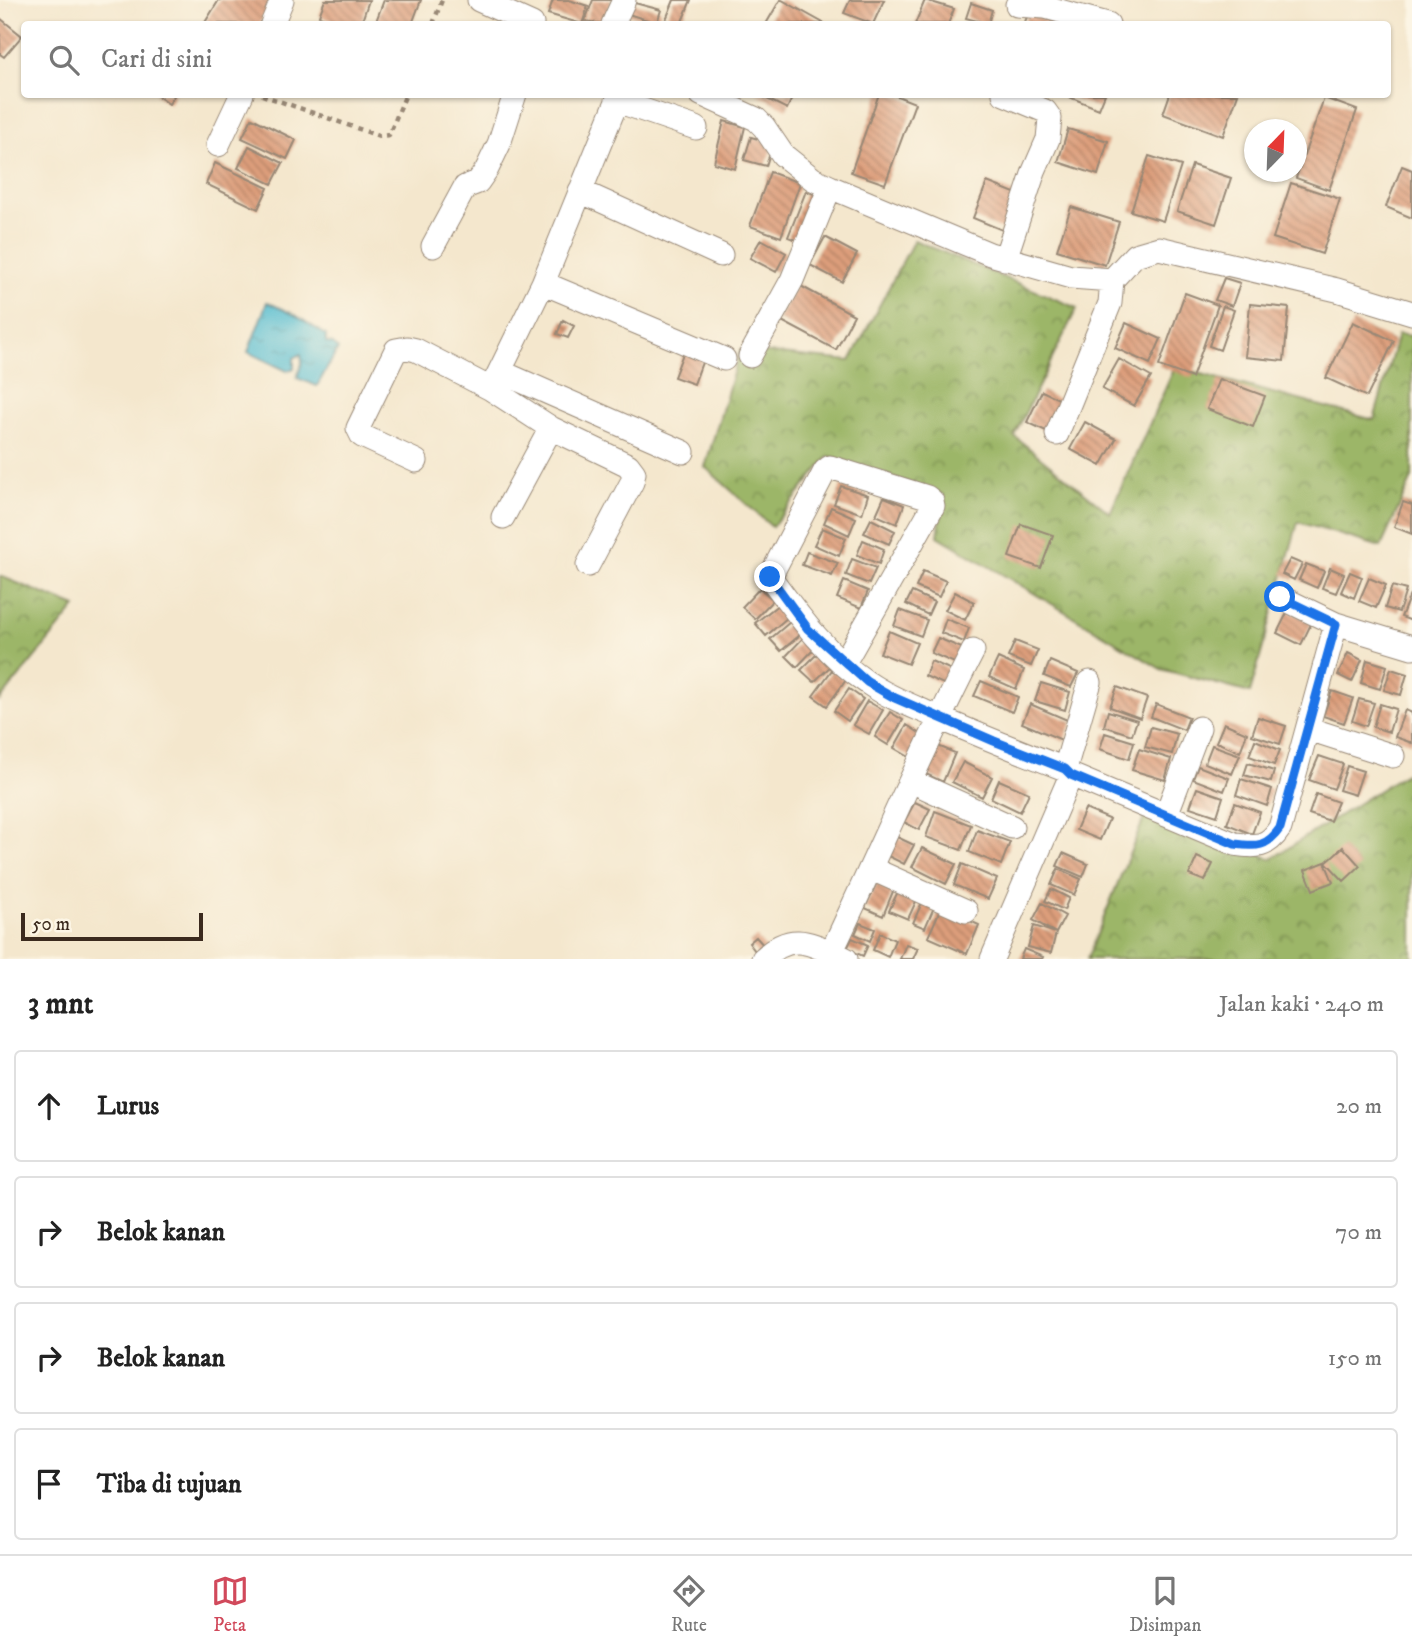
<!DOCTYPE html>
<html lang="id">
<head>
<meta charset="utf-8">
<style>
  body { margin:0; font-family:"IM FELL DW Pica",serif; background:#f2f2f2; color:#222 }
  .compass { position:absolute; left:1244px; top:119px; width:63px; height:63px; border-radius:50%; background:#fff; box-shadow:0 2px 5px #0004; rotate:23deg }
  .scale { position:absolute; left:21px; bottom:18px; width:182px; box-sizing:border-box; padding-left:7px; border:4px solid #3b2a1e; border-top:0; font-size:19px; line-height:24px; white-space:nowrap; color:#3b2a1e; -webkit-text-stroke:5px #fcf5e5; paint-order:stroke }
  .stop { position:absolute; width:21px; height:21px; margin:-16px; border:5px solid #1a73e8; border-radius:50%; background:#fff }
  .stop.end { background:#1a73e8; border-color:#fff; box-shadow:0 2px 7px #0008 }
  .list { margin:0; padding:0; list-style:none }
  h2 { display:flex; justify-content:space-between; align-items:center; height:91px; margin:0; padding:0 28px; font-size:30px }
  h2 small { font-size:23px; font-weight:400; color:#767676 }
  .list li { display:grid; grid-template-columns:46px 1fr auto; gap:21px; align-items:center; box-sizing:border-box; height:112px; margin:0 14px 14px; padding:0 14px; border:2px solid #e0e0e0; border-radius:7px }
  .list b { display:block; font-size:26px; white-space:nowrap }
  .list em { font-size:23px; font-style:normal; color:#767676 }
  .icon { flex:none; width:38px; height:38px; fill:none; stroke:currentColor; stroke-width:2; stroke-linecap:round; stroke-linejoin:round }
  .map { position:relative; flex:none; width:1412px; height:959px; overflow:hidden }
  .search { position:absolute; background:#fff; box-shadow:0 2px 5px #0004; left:21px; right:21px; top:21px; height:77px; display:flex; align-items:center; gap:18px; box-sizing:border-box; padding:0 24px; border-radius:7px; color:#767676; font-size:26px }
  .sheet { height:595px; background:#fff }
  nav { display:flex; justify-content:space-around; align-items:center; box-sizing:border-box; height:98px; border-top:2px solid #e0e0e0; background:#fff; font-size:19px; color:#767676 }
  nav a { display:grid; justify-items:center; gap:4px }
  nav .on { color:#d1495b }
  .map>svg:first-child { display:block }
  .forest { fill:url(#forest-crowns); stroke:#6c7043; stroke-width:2 }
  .water { fill:url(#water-ripples); stroke:#477377; stroke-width:2 }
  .building { fill:url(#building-back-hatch) }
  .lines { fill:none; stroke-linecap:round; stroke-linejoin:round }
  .minor-casing { stroke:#988876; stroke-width:25 }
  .path { stroke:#988876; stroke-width:4.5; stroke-dasharray:5 5; stroke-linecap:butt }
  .minor { stroke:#fff; stroke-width:23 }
  .route { stroke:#1a73e8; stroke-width:9 }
</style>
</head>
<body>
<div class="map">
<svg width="1412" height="959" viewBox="0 0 1412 959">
  <defs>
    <pattern id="forest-crowns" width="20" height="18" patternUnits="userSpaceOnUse" patternTransform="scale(1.75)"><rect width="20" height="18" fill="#9cb668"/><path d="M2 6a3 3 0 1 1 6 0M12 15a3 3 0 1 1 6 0" fill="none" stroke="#809455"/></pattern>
    <pattern id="water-ripples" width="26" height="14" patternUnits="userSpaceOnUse" patternTransform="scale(1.75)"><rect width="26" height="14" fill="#53bcd0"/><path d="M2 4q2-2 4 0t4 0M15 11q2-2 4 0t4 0" fill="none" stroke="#4699a8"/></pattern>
    <pattern id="building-back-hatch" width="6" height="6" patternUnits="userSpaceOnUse" patternTransform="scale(1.75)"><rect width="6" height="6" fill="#dd9e7b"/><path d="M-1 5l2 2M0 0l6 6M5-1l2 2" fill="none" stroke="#b48164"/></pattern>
  </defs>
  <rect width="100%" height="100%" fill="#fcf5e5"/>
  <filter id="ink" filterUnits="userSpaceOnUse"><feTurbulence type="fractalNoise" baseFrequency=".0143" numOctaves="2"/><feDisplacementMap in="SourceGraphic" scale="14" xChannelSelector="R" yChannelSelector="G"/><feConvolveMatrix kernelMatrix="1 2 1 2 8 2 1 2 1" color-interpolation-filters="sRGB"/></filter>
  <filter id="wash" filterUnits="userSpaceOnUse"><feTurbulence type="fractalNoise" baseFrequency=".00686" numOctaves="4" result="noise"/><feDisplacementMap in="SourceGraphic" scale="28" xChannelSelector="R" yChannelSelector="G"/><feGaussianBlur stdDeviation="1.57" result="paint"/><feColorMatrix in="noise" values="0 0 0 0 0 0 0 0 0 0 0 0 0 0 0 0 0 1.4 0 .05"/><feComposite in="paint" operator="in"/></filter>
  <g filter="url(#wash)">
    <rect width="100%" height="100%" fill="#f4e7cd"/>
    <path class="forest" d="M914,240L1077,308L1014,436L1110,513L1175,367L1374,420L1398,334L1412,336V478L1381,547L1298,522L1250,693L1161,669L938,536L944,495L829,456L772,527L705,467L740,350L850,361Z
      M0,576L76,607L0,700Z
      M1412,769V959H1087L1149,806L1271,859Z"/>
    <path class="water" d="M267,302L295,315L326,335V343L333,344L338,349L317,386L297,378L302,362L301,354L294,358V368L287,371L248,352Z"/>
    <g id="blocks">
      <path class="building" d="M219,0H268L273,3L259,24H204Z
        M325,0H369L361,24H342L319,16Z
        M384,0H421L412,24H375Z
        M553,0H569L588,6L582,24L548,14Z
        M593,0H612L603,24L585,21Z
        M674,0H691L681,24H664Z
        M780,0H782L825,24H766Z
        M850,0H884L873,24L844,13Z
        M925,0L954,9L948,24H915Z
        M631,2L661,10L657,23L628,14Z
        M971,3L992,10L988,24L966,18Z
        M1029,12L1060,24H1024Z
        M0,18L22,36L4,57L0,54Z
        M155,94H175L169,104Z
        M757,94H794L787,109Z
        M879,94H892L915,103L885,184L851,172Z
        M1062,94H1105L1099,109Z
        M1170,94H1238L1223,136L1163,114Z
        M1324,98L1357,110L1329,190L1296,178Z
        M252,118L296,140L287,159L242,138Z
        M724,121L745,127L735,169L714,163Z
        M1068,129L1108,141L1098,175L1058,162Z
        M751,137L773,143L766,166L744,160Z
        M249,146L283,163L272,184L238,168Z
        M1149,156L1181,166L1163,221L1131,211Z
        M215,163L268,188L258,209L206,184Z
        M1192,165L1231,178L1216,224L1177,211Z
        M1402,166L1412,170V218L1386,207Z
        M770,172L800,183L781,237L750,226Z
        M987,182L1022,196L1007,232L973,218Z
        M1291,183L1340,199L1322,254L1273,238Z
        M806,191L822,197L804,243L788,237Z
        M1071,207L1119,222L1105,265L1057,250Z
        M825,237L857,254L842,282L810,265Z
        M761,239L786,253L776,272L750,258Z
        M1224,278L1240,283L1232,306L1215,300Z
        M797,284L854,315L836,350L778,319Z
        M1185,293L1218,305L1192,378L1159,366Z
        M1250,304L1289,308L1284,361L1245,357Z
        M1223,306L1234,310L1220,350L1209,346Z
        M563,320L574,326L568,338L557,334Z
        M1353,322L1394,341L1367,397L1326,378Z
        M1126,323L1161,339L1150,364L1115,348Z
        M684,351L704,357L694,384L674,377Z
        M1119,359L1151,377L1134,406L1102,389Z
        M1219,379L1265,396L1253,427L1207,409Z
        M1042,391L1065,402L1050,433L1027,422Z
        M1085,422L1116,439L1101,466L1070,449Z
        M841,486L868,495L862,514L834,504Z
        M884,497L904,505L897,524L876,515Z
        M1403,502L1412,505V534L1394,527Z
        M831,507L856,518L849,535L824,523Z
        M871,519L895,531L889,544L864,533Z
        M1021,524L1053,535L1041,568L1009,557Z
        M822,528L846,538L839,556L814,545Z
        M863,540L884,549L879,564L857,555Z
        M807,552L838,563L832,576L802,565Z
        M852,559L876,568L869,584L846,575Z
        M1290,559L1302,564L1294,580L1282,574Z
        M1306,564L1324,571L1317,588L1299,580Z
        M1330,568L1344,574L1336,593L1322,588Z
        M923,571L946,581L939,597L916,587Z
        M1350,572L1362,577L1354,598L1341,592Z
        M1369,578L1386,585L1376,608L1359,601Z
        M844,581L868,591L861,608L837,598Z
        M1392,586L1406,590L1399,612L1385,608Z
        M760,588L773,600L755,619L742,607Z
        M1412,590V621L1401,617Z
        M912,592L934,602L928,615L906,604Z
        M955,592L974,602L965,620L945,610Z
        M778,605L788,617L766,636L755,623Z
        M900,610L927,620L921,636L894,626Z
        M1288,611L1312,622L1301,645L1277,633Z
        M946,619L969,628L964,642L941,633Z
        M790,622L800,635L781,651L770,639Z
        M889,631L917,643L908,664L880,653Z
        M803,638L815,648L797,667L786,656Z
        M938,638L964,649L957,664L931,653Z
        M1015,641L1038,650L1031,666L1008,657Z
        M820,651L833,664L814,682L801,670Z
        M1348,653L1362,660L1352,682L1338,675Z
        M998,658L1024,670L1016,689L989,677Z
        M1367,660L1387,666L1380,689L1361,683Z
        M931,661L954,671L948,686L925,676Z
        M1050,661L1078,673L1071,687L1044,676Z
        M1391,669L1407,674L1401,695L1384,690Z
        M832,670L846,680L827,706L813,696Z
        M981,681L1018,697L1012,712L974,696Z
        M1041,683L1070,692L1065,710L1035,701Z
        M1117,687L1147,698L1140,718L1110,707Z
        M849,689L863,699L848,721L834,711Z
        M1332,691L1353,698L1344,723L1323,716Z
        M1359,699L1374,703L1366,726L1352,721Z
        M867,701L883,710L869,734L853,725Z
        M1030,704L1072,722L1064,741L1022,723Z
        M1156,704L1189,717L1184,730L1151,717Z
        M1380,704L1396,709L1389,732L1373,727Z
        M1405,710L1412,713V743L1395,737Z
        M1108,711L1137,720L1132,735L1104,726Z
        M890,712L903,720L888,745L875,737Z
        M1258,717L1286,726L1280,744L1252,735Z
        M1224,723L1247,733L1240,752L1216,742Z
        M907,725L924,736L911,758L894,748Z
        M1151,727L1177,734L1172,754L1145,747Z
        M1105,733L1134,742L1129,759L1100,749Z
        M1255,740L1280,750L1274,765L1249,756Z
        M1212,745L1240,755L1232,774L1205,763Z
        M938,746L955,753L943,782L926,774Z
        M1139,749L1171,759L1165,780L1132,770Z
        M1319,756L1343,764L1334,789L1309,780Z
        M963,762L992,777L982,797L952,782Z
        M1248,763L1274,771L1271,782L1244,775Z
        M1198,766L1229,778L1224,791L1193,779Z
        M1347,766L1363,771L1355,795L1339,790Z
        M1241,779L1272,789L1267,806L1236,795Z
        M999,780L1029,793L1020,812L991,798Z
        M1197,788L1223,797L1217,816L1190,807Z
        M1316,794L1338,802L1330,821L1309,814Z
        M915,802L930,809L919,830L904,822Z
        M1235,803L1260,812L1252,834L1227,824Z
        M1085,809L1109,819L1100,840L1076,830Z
        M935,811L971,825L961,850L926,837Z
        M977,830L1010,842L1001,865L969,852Z
        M897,837L914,845L904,864L888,856Z
        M1343,847L1360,866L1344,881L1326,862Z
        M922,848L956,864L946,884L912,867Z
        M1063,853L1088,864L1083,877L1057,866Z
        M1197,857L1213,864L1205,881L1189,875Z
        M1325,862L1333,882L1313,890L1305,870Z
        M962,864L997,879L988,899L954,885Z
        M1058,869L1081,879L1074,895L1051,885Z
        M877,882L894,889L883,916L865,908Z
        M899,889L918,897L908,919L889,911Z
        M1051,889L1069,898L1064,910L1045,901Z
        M923,900L935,905L925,928L913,923Z
        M1042,903L1065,916L1056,933L1033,920Z
        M941,908L979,925L967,954L928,937Z
        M860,923L875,929L870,941L855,934Z
        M1034,926L1056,933L1051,953L1028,947Z
        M880,933L895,940L888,957L873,950Z
        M756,937L766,948L758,955L749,943Z
        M852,938L868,945L863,956L847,949Z
        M906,944L918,948L913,959H900Z
        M1024,949L1043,957L1042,959H1020Z"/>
    </g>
  </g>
  <g filter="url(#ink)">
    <use href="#blocks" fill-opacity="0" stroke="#988876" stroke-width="2"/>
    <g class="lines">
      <g class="minor-casing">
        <path id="minor" d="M479,0L532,24
          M1017,5L1045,7L1108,24
          M272,24L282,0
          M613,24L624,0
          M701,94L756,119L764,127L783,155L813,179L830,187L990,254L1071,277L1112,280L1135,255L1159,248L1337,290L1412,313
          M1004,94L1045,111L1050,118L1048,139L1034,171L1005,259
          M617,101L696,128
          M218,145L242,94
          M580,191L721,255
          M433,246L465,187L478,182L487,169L499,144L515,94
          M543,283L724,359
          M750,356L792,280L830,187
          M501,372L683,452
          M1057,434L1110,303L1112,280
          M416,461L362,436L358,428L396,350L407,348L416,350L491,389
          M503,517L551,428
          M588,565L632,482L634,473L628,465L551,428L491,389L543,283L620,94
          M1280,597L1336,624
          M844,663L933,506L932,501L927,497L830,467L825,471L770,577C798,615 827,656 868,683C888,697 912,706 935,716C978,735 1021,752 1065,769L1071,775
          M1309,729L1393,756
          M1065,769L1090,682
          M911,781L1012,827
          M1166,815L1199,728
          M872,869L966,911
          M831,953C879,852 922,750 973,651
          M763,959C793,929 813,945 846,959
          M992,959L1071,775L1235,844C1257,847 1267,848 1280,828L1336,624L1412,647"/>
      </g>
      <path class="path" d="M433,24L442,0
        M262,95L379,136L389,135L406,94"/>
      <use href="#minor" class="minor"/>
    </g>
  </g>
  <g class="lines" filter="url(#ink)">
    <path class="route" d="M770,577L808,629L867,682L895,698L994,741L1065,769L1071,775L1235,844C1257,847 1267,847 1280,828L1336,624L1280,597"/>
  </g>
</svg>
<svg class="compass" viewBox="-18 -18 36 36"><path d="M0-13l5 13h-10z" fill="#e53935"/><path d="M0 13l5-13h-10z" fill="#767676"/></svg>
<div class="scale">50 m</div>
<div class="stop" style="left:1280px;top:597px"></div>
<div class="stop end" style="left:770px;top:577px"></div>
<div class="search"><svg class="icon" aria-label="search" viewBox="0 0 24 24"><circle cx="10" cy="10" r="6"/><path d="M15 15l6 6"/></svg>Cari di sini</div>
</div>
<section class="sheet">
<h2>3 mnt<small>Jalan kaki · 240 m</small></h2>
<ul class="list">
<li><svg class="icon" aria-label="ahead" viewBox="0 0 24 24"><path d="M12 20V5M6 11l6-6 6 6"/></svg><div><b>Lurus</b></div><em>20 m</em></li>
<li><svg class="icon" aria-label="right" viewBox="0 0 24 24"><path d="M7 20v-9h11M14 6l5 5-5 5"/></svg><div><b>Belok kanan</b></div><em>70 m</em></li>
<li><svg class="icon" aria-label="right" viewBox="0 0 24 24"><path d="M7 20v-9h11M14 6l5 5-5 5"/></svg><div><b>Belok kanan</b></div><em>150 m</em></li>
<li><svg class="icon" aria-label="arrive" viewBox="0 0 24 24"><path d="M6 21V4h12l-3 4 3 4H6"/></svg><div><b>Tiba di tujuan</b></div></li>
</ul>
</section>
<nav>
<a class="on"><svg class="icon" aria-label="map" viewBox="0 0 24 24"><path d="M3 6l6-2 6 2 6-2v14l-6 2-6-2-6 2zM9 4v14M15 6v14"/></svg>Peta</a>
<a><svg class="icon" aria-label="directions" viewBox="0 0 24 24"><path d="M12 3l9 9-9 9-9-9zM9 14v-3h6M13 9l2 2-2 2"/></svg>Rute</a>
<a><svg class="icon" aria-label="saved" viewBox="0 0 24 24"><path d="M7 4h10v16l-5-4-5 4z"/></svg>Disimpan</a>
</nav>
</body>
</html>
